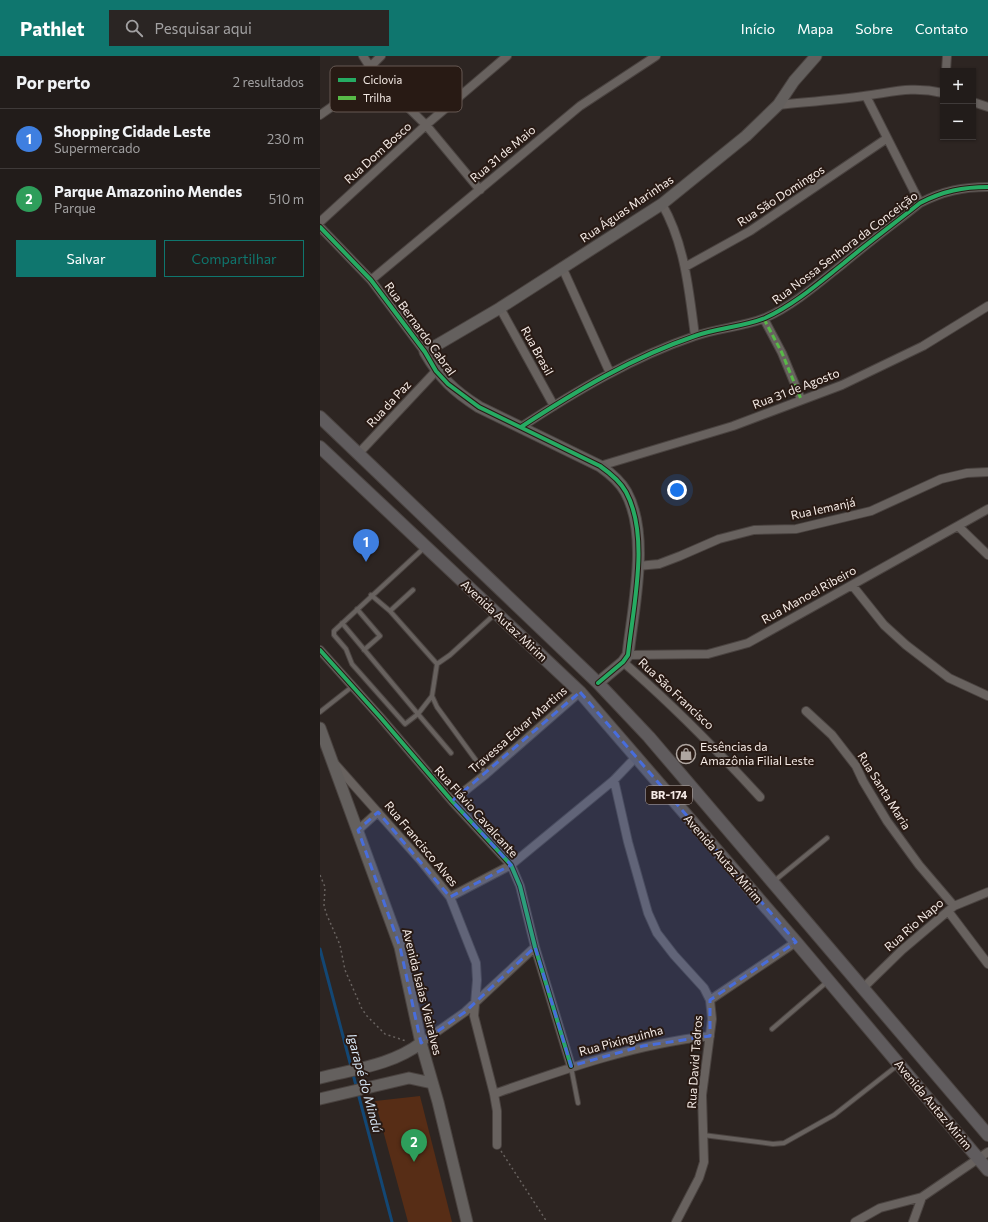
<!DOCTYPE html>
<html lang="pt">
<head>
<meta charset="utf-8">
<style>
  body { margin:0; font-family:Commissioner,sans-serif; background:#2a2523; color:#f1f3f6 }
  .controls { position:absolute; right:12px; top:12px; display:grid; overflow:hidden; border-radius:0px; box-shadow:0 1px 3px #0004 }
  .controls button { width:36px; height:36px; display:grid; place-items:center; padding:0; border:0; border-bottom:1px solid #3f3a39; background:#221c1a; color:#f1f3f6; font:20px sans-serif }
  .you { position:absolute; left:357px; top:434px; width:14px; height:14px; margin:-10px; border:3px solid #fff; border-radius:50%; background:#1a73e8; box-shadow:0 0 0 6px #1a73e833 }
  .badge { display:grid; place-items:center; width:26px; height:26px; border-radius:50%; background:#0f766e; color:#fff; font-size:13px; font-weight:700 }
  .pin { position:absolute; translate:-50% -33px; filter:drop-shadow(0 1px 2px #0008) }
  .pin::after { content:''; position:absolute; top:21px; width:14px; height:12px; background:inherit; clip-path:polygon(0 0,100% 0,50% 100%) }
  .list { margin:0; padding:0; list-style:none }
  h2 { display:flex; justify-content:space-between; align-items:center; height:52px; margin:0; padding:0 16px; font-size:17px }
  h2 small { font-size:13px; font-weight:400; color:#a2a1a2 }
  .list li { display:grid; grid-template-columns:26px 1fr auto; gap:12px; align-items:center; box-sizing:border-box; height:60px; padding:0 16px; border-top:1px solid #3f3a39 }
  .list b { display:block; font-size:15px; white-space:nowrap }
  .list p { margin:0; font-size:13px; white-space:nowrap; color:#a2a1a2 }
  .list em { font-size:13px; font-style:normal; color:#a2a1a2 }
  .actions { display:flex; gap:8px; padding:12px 16px }
  .actions a { flex:1; padding:9px 0; border:1px solid #0f766e; border-radius:0px; text-align:center; font-size:14px; color:#0f766e }
  .actions .main { background:#0f766e; color:#fff }
  .icon { flex:none; width:22px; height:22px; fill:none; stroke:currentColor; stroke-width:2; stroke-linecap:round; stroke-linejoin:round }
  .map { position:relative; flex:none; width:668px; height:1166px; overflow:hidden }
  header { display:flex; align-items:center; gap:24px; box-sizing:border-box; height:56px; padding:0 20px; background:#0f766e; color:#fff }
  header strong { font-size:19px }
  nav { display:flex; gap:22px; margin-inline-start:auto; font-size:14px }
  .search { width:280px; height:36px; background:#2a2523; display:flex; align-items:center; gap:10px; box-sizing:border-box; padding:0 14px; border-radius:0px; color:#a2a1a2; font-size:15px }
  main { display:flex }
  aside { flex:1; background:#221c1a }
  .map>svg:first-child { display:block }
  .green { fill:#572d16 }
  .lines { fill:none; stroke-linecap:round; stroke-linejoin:round }
  .stream { stroke:#134774; stroke-width:3 }
  .lane-casing { stroke:#4a4340; stroke-width:6 }
  .street-casing { stroke:#4a4340; stroke-width:10 }
  .secondary-casing { stroke:#4a4340; stroke-width:13 }
  .primary-casing { stroke:#4a4340; stroke-width:14 }
  .path { stroke:#68625f; stroke-width:1.5; stroke-dasharray:2 3; stroke-linecap:butt }
  .lane { stroke:#68625f; stroke-width:4 }
  .street { stroke:#68625f; stroke-width:8 }
  .secondary { stroke:#64605e; stroke-width:11 }
  .primary { stroke:#605c5e; stroke-width:12 }
  .quiet { stroke:#58b947; stroke-width:3; stroke-dasharray:6 3; stroke-linecap:butt }
  .cycleway-casing { stroke:#281a14; stroke-width:6 }
  .cycleway { stroke:#26ab63; stroke-width:4 }
  .marked { fill:#486ddb; fill-opacity:0.2; stroke:#486ddb; stroke-width:3; stroke-dasharray:8 5; stroke-linejoin:round }
  .labels { text-anchor:middle; stroke-width:4; stroke-linejoin:round; paint-order:stroke }
  .shield { fill:#281a14; stroke:#b8aca7; stroke-width:1 }
  .shield-label { font-size:11px; font-weight:bold; fill:#f5ebe6 }
  .street-label { font-size:12px; fill:#f5ebe6; stroke:#281a14 }
  .poi-label { font-size:12px; fill:#f5ebe6; stroke:#281a14; text-anchor:start }
  .water-label { font-size:13px; font-style:italic; fill:#d6e5f4; stroke:#281a14 }
  .key { fill:#281a14; stroke:#665953; stroke-width:1 }
  .key-label { font-size:11px; fill:#f5ebe6 }
</style>
</head>
<body>
<header>
<strong>Pathlet</strong>
<div class="search"><svg class="icon" aria-label="search" viewBox="0 0 24 24"><circle cx="10" cy="10" r="6"/><path d="M15 15l6 6"/></svg>Pesquisar aqui</div>
<nav><a>Início</a><a>Mapa</a><a>Sobre</a><a>Contato</a></nav>
</header>
<main>
<aside>
<h2>Por perto<small>2 resultados</small></h2>
<ul class="list">
<li><span class="badge" style="background:#3f7fe0">1</span><div><b>Shopping Cidade Leste</b><p>Supermercado</p></div><em>230 m</em></li>
<li><span class="badge" style="background:#2e9e5b">2</span><div><b>Parque Amazonino Mendes</b><p>Parque</p></div><em>510 m</em></li>
</ul>
<div class="actions"><a class="main">Salvar</a><a>Compartilhar</a></div>
</aside>
<div class="map">
<svg width="668" height="1166" viewBox="0 0 668 1166">
  <rect width="100%" height="100%" fill="#2d2522"/>
  <path class="green" d="M100,1040L132,1166H88L55,1045Z"/>
  <g class="lines">
    <path class="stream" d="M0,893L72,1166"/>
    <g class="lane-casing">
      <path id="lane" d="M51,539L70,555L93,534
        M37,553L60,580L44,594
        M70,555L117,608L130,599L175,558
        M22,567L98,658L85,668L32,608L26,593L14,579V575L105,491
        M117,608L112,640L117,651L166,718
        M112,640L98,658L131,697
        M0,656L33,630
        M453,826L507,782
        M452,973L508,925
        M251,1011L258,1047
        M383,1079L453,1088L464,1087L514,1059L578,1009"/>
    </g>
    <g class="street-casing">
      <path id="street" d="M43,0L56,20L106,69L160,134
        M50,11L61,0
        M626,15L627,0
        M546,40L600,147
        M653,46L668,51
        M458,49C487,46 515,44 544,40C574,36 592,30 623,37
        M0,59L56,20
        M342,148C365,188 369,235 375,280
        M0,166L106,69L187,0
        M0,171L51,224L105,296
        M242,211L290,317
        M365,211L430,175L566,83
        M51,224L260,50L336,0
        M180,252L234,350
        M444,263L462,297L481,343
        M201,371C256,335 313,301 375,280C397,272 423,271 445,262C474,249 500,226 524,207C549,186 575,167 600,147C623,135 643,131 668,131
        M39,397L116,315
        M280,410L413,370L522,329L603,290L668,250
        M639,471L668,499
        M318,510L339,508L360,500L399,483L434,474L476,473L551,455L621,423L647,417L668,416
        M532,529L564,569L586,589L629,622L668,640
        M0,594L61,662L132,745L191,809L200,830L215,891L251,1010
        M308,599L388,598L428,587L668,453
        M303,606C352,648 396,693 440,741
        M486,655L512,679L536,710L543,725L567,765L599,809L634,850
        M15,708L101,805L130,841L156,907L157,924L154,960L174,1038L177,1055V1089
        M294,724L308,786L328,857L337,877L354,899L384,932L390,944L392,963L382,1039L384,1106L379,1122L356,1166
        M132,745L166,718L260,636
        M38,774L58,756
        M130,841L191,809L294,724L316,701
        M628,855L668,908
        M543,932L582,894L634,850L668,836
        M390,944L476,886
        M101,987L145,956L215,891
        M174,1038C245,1013 315,988 390,980
        M535,1166L560,1152L602,1141
        M593,1166L602,1141L668,1096"/>
    </g>
    <g class="secondary-casing">
      <path id="secondary" d="M278,627L303,606L308,599C313,551 330,480 306,436C300,425 290,417 280,410L159,351C134,335 120,322 105,296L180,252L342,148L426,80L458,49L474,25L496,0
        M0,672L80,891L101,987L118,1046L147,1166
        M0,1022C35,1013 72,1009 101,987
        M0,1043L89,1022L112,1027"/>
    </g>
    <g class="primary-casing">
      <path id="primary" d="M0,361L278,627L329,681L668,1079
        M0,391L260,636L476,886L668,1114"/>
    </g>
    <path class="path" d="M0,819L5,831L4,849L6,857L20,889L25,914L42,953L47,960L65,978L86,985
      M181,1095L227,1166"/>
    <use href="#lane" class="lane"/>
    <use href="#street" class="street"/>
    <use href="#secondary" class="secondary"/>
    <use href="#primary" class="primary"/>
    <path class="quiet" d="M444,263L462,297L481,343"/>
    <g class="cycleway-casing">
      <path id="cycleway" d="M0,171L51,224L105,296L116,315L128,328L159,351L280,410C290,417 300,425 306,436C330,480 313,551 308,599L303,606L278,627
        M201,371C256,335 313,301 375,280C397,272 423,271 445,262C474,249 500,226 524,207C549,186 575,167 600,147C623,135 643,131 668,131
        M0,594L61,662L132,745L191,809L200,830L215,891L251,1010"/>
    </g>
    <use href="#cycleway" class="cycleway"/>
  </g>
  <path class="marked" d="M260,636L476,886L390,944V980L323,990L251,1010L215,891L145,956L101,987L80,891L38,774L58,756L130,841L191,809L132,745Z"/>
  <defs>
    <g id="shop-ring" transform="scale(1)"><circle r="9.5" fill="#281a14" stroke="#afa6a1" stroke-width="1.5"/><path d="M-5-2.5h2.3a2.7 3.5 0 0 1 5.4 0H5L5.5 6h-11ZM-1.5-2.5h3a1.5 2.3 0 0 0-3 0Z" fill="#afa6a1"/></g>
  </defs>
  <g fill-rule="evenodd">
    <use href="#shop-ring" x="366" y="698"/>
  </g>
  <g class="labels">
    <rect class="shield" x="326" y="730" width="46" height="18" rx="3"/>
    <g class="shield-label">
      <text x="349" y="743">BR-174</text>
    </g>
    <g class="street-label">
      <text transform="translate(58 97) rotate(-42)" y="4">Rua Dom Bosco</text>
      <text transform="translate(183 98) rotate(-40)" y="4">Rua 31 de Maio</text>
      <text transform="translate(461 140) rotate(-33)" y="4">Rua São Domingos</text>
      <text transform="translate(307 153) rotate(-34)" y="4">Rua Águas Marinhas</text>
      <text transform="translate(525 192) rotate(-37)" y="4">Rua Nossa Senhora da Conceição</text>
      <text transform="translate(100 273) rotate(54)" y="4">Rua Bernardo Cabral</text>
      <text transform="translate(217 295) rotate(61)" y="4">Rua Brasil</text>
      <text transform="translate(476 333) rotate(-21)" y="4">Rua 31 de Agosto</text>
      <text transform="translate(69 348) rotate(-47)" y="4">Rua da Paz</text>
      <text transform="translate(503 453) rotate(-12)" y="4">Rua Iemanjá</text>
      <text transform="translate(489 539) rotate(-29)" y="4">Rua Manoel Ribeiro</text>
      <text transform="translate(184 565) rotate(43)" y="4">Avenida Autaz Mirim</text>
      <text transform="translate(356 638) rotate(43)" y="4">Rua São Francisco</text>
      <text transform="translate(198 674) rotate(-41)" y="4">Travessa Edvar Martins</text>
      <text transform="translate(564 735) rotate(58)" y="4">Rua Santa Maria</text>
      <text transform="translate(156 756) rotate(48)" y="4">Rua Flávio Cavalcante</text>
      <text transform="translate(101 788) rotate(50)" y="4">Rua Francisco Alves</text>
      <text transform="translate(403 803) rotate(49)" y="4">Avenida Autaz Mirim</text>
      <text transform="translate(594 869) rotate(-41)" y="4">Rua Rio Napo</text>
      <text transform="translate(102 936) rotate(76)" y="4">Avenida Isaías Vieiralves</text>
      <text transform="translate(301 985) rotate(-15)" y="4">Rua Pixinguinha</text>
      <text transform="translate(375 1006) rotate(-86)" y="4">Rua David Tadros</text>
      <text transform="translate(613 1049) rotate(50)" y="4">Avenida Autaz Mirim</text>
    </g>
    <g class="poi-label">
      <text x="380" y="695">Essências da<tspan x="380" dy="14">Amazônia Filial Leste</tspan></text>
    </g>
    <g class="water-label">
      <text transform="translate(45 1027) rotate(75)" y="5">Igarapé do Mindú</text>
    </g>
  </g>
  <rect x="10" y="10" width="132" height="46" rx="6" class="key"/>
  <rect x="18" y="22" width="18" height="4" fill="#26ab63"/>
  <rect x="18" y="40" width="18" height="4" fill="#58b947"/>
  <g class="key-label">
    <text x="43" y="28">Ciclovia</text>
    <text x="43" y="46">Trilha</text>
  </g>
</svg>
<div class="controls">
<button>+</button>
<button>−</button>
</div>
<div class="you"></div>
<div class="pin badge" style="left:46px;top:506px;background:#3f7fe0">1</div>
<div class="pin badge" style="left:94px;top:1106px;background:#2e9e5b">2</div>
</div>
</main>
</body>
</html>
